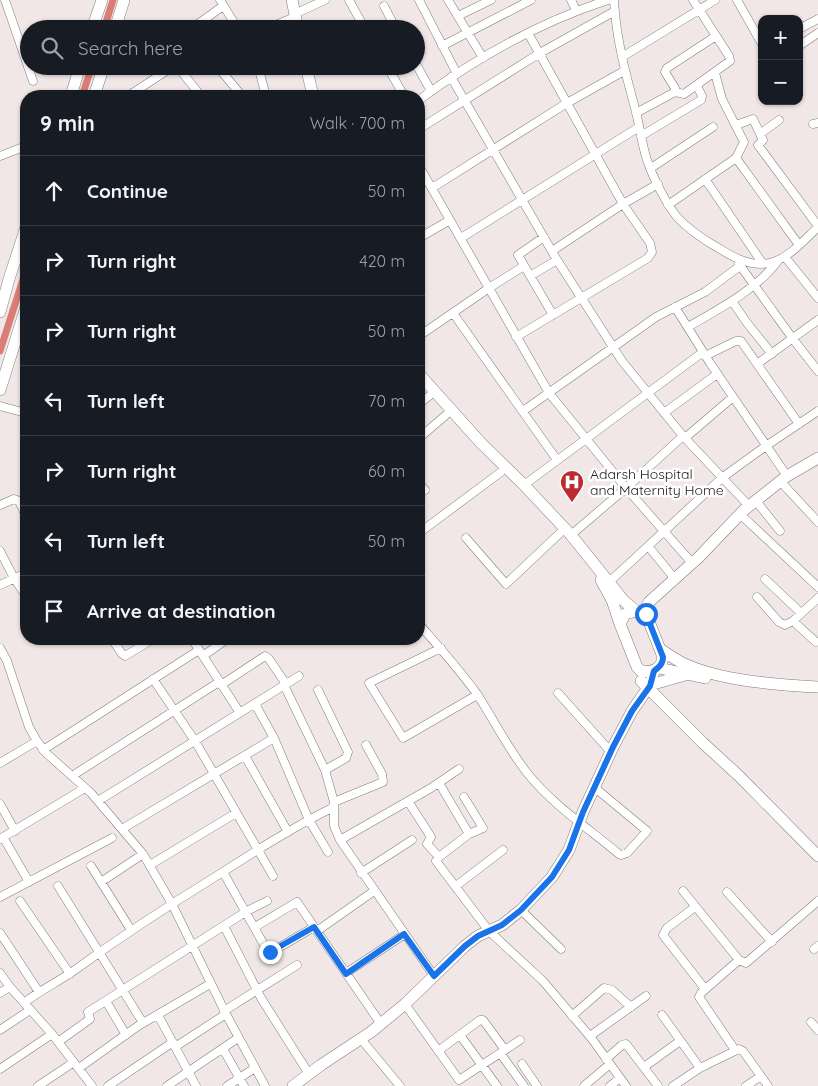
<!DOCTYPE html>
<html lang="en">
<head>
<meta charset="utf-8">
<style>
  body { margin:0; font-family:Quicksand,sans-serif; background:#20242c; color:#f1f3f6 }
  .controls { position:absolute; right:15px; top:15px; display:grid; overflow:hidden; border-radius:10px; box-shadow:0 1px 4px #0004 }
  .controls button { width:45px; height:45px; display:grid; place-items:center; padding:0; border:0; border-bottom:1px solid #363941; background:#171b24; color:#f1f3f6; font:25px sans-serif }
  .stop { position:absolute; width:15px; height:15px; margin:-11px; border:4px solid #1a73e8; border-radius:50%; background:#fff }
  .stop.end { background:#1a73e8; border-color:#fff; box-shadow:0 1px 5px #0008 }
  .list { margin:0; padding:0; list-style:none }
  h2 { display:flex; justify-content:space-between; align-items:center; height:65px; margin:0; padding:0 20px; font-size:21px }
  h2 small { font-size:16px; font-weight:400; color:#9ea1a6 }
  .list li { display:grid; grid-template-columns:32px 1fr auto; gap:15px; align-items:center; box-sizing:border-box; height:70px; padding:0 20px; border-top:1px solid #363941 }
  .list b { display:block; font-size:19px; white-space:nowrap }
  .list em { font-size:16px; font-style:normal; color:#9ea1a6 }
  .icon { flex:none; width:28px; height:28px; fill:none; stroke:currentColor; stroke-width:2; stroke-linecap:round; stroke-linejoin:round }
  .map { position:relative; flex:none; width:818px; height:1086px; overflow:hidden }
  .search { position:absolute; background:#171b24; box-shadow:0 1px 4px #0004; left:20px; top:20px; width:405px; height:55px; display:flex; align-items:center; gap:12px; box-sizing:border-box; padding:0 18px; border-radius:28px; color:#9ea1a6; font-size:19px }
  .panel { position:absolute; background:#171b24; box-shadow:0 1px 4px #0004; left:20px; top:90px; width:405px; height:555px; border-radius:20px }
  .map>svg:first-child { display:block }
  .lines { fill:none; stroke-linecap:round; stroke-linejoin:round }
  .canal { stroke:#db7d77; stroke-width:7 }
  .street-casing { stroke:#847c7b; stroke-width:9 }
  .secondary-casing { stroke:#847c7b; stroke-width:12 }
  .street { stroke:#fff; stroke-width:8 }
  .secondary { stroke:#fff; stroke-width:11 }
  .route { stroke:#1a73e8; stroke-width:6 }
  .labels { text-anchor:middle; stroke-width:5; stroke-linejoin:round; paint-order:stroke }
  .poi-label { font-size:14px; fill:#242020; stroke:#fff; text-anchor:start }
</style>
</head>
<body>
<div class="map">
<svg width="818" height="1086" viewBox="0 0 818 1086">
  <rect width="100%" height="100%" fill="#f0e7e6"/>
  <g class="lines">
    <path class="canal" d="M104,29L113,0
      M82,96L92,66
      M0,351L26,270"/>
    <g class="street-casing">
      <path id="street" d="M5,0L33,81
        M220,0L238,29
        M349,0L365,29
        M419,0L457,74
        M448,0L483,58
        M571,0L576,10
        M614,0C616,39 626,75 636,112C640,128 642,145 647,160C653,178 666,203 677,217C690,231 704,240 720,249C736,259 754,268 773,262C790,257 805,239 818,227
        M737,0L762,44
        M384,6L396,29
        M301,11L325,0
        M458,16L491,0
        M191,29L223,6
        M266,29L295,17
        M799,29L818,19
        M442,46L531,0
        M799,46L818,33
        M622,57L715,0
        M416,64L431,91
        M177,66L201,96
        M217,66L242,96
        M258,66L266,96
        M387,66L404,96
        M451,77L557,260L622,361L683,436L749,506
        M675,92L684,94L730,61L729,56L693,0
        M128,96L174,66
        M419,100C476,58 540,22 608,0
        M636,113L675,92V88L665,72L667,68L716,36
        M813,124L818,123
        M736,125L753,119L763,140L758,145L818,226
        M419,129L540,53L615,11
        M760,134L779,120
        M641,136L701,100L702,96L697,86
        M0,156L26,146
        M736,158L799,245
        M419,166L549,393L626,488L692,563
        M651,168L713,127
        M705,179L763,264
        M432,188L567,103L624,71
        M668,205L736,158L744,142L722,99L715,73
        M544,237L518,255L553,315
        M419,238L450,220
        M461,238L639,127
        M552,251L623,204L658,184
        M785,257L818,298
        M739,264L793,339L818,371
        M530,276L557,260
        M732,301L747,323L772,354
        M675,307L710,363L787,476
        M453,313L557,460
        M688,327C717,310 756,290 777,262
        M419,336L489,288L524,266
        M516,337L648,258L652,252L650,243L623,204L528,33
        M705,356L736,341H741L799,424
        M757,364L818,320
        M419,404L429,396
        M0,406L26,413
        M523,411L656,317L705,292L740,266
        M664,413L717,374
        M419,438L446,415
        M685,438L733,397
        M780,481L818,522
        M419,483L425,490
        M524,485L703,352
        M756,501L780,531
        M0,505L14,499L19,501L26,516
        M741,515L818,587
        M423,530L501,472
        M571,535L626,488L683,436
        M466,538L506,584L560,533
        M648,546L675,579
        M0,551L14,578L26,596
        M765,579L801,613
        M609,582L723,477L766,446L818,411
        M0,585L26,573
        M757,597L779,622L785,625L793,621L818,598
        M793,621L816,642
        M419,624C439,647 459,669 477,694C494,720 508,749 528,774C553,805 588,828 619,854L621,855L627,853L647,831L594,787
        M112,639L122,654L125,656L153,639
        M192,639L240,713
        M0,648L7,661L29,727L37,741L46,753L91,793L143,854L172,904L226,1014L265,1086
        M441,648L369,683L403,738L477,695
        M203,656L227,639
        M153,679L195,741L273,876
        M221,685L265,656L269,659L286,684
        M284,685L325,770L334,802V826L340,840L434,976
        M318,690L348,752L346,758L325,770
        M558,693L611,752
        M255,704L274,738L309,820L328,852
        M43,750L199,650
        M245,756L288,832
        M0,763L37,741
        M72,776L219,682
        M439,783L469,834
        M98,801L299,676
        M408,801L431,837L427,844L439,857L436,861L489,931L543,981L592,1039L626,1086
        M334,802L383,782L382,774L366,745
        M0,804L15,831
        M122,829L274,738
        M3,837L29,882
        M0,839L85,788
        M340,840L431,788L459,769
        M439,857L469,834L483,828L464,797
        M150,865L236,813
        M91,866L131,930
        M223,872L268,952L273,951L314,927
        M361,873L412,840
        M101,882L143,854
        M58,886L143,1023
        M456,886L503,850
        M683,891L739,960L701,993L699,997L735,1050
        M727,892L772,942
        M0,897L112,838
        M20,901L70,974
        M695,907L667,928L663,935L705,989
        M521,910L561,949
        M224,926L261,998L309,1074
        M255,927L297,902L381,1024
        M317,931L374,891
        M0,933L39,992
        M814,949L818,946
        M739,960L746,963L818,901
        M0,973L10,987L52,1034L92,1086
        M346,973L405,934
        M0,993L10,987
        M106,1001L126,1035
        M24,1003C39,991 56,983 72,972C119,938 166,907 215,877C254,852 293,827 334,807
        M405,1004L459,1080L520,1040
        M224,1011L297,965
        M158,1015L196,1086
        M662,1015L700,1068
        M572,1016L604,988L612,990L631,1007
        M811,1022L818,1030
        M0,1030L30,1010
        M460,1035L497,1086
        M590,1036L646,996
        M361,1039L400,1086
        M58,1042L90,1019L88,1012L247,911L267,901
        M175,1047L226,1014
        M223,1049L244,1086
        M438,1051L480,1020H483L505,1050
        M500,1053L524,1086
        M606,1059L622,1045L626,1044L658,1086
        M522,1064L537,1086
        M644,1067L680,1041
        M79,1068L138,1026L210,984
        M0,1069L52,1034
        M38,1086L74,1062
        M108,1086L173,1042
        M167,1086L238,1038
        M227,1086L255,1068
        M584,1086L610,1064
        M610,1086L620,1078
        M673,1086L700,1068L739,1049L743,1051L768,1086
        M746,1086L761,1076"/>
    </g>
    <g class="secondary-casing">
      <path id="secondary" d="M292,0L298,29
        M92,29L102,0
        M115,29L124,0
        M306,66L313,96
        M71,96L80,66
        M94,96L104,66
        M0,312L9,279L26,227
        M419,374L481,443L524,485L571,535L624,601L636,611
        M0,390L26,307
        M601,580L612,600L620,624
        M636,611L646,614L663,657C662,669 652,673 641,671L637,667L620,624L625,614Z
        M643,613L649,602L699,557L744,510L787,476L818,458
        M660,649C669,655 677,661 687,665C723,681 779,685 818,687
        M659,668L705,678
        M641,681L703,743L739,776L818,856
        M650,685L685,675
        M293,1086L321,1065L371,1032L405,1004L465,946L478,936L502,925L521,910L552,877L569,850L583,812L613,747L632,711L650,685L654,671"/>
    </g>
    <use href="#street" class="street"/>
    <use href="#secondary" class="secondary"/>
  </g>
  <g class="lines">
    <path class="route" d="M270,952L314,927L346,974L404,934L434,976L465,946L478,936L502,925L521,910L552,877L569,850L583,812L613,747L632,711L650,686L654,671C659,667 663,664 663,657L646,614"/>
  </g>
  <defs>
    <g id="hospital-pin" transform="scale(1.25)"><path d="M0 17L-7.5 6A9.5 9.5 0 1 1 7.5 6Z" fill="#bb2b31" stroke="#fff"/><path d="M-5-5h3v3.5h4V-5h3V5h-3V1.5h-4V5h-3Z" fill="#fff"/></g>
  </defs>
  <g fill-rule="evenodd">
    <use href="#hospital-pin" x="572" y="482"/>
  </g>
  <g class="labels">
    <g class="poi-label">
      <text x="590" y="479">Adarsh Hospital<tspan x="590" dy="16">and Maternity Home</tspan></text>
    </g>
  </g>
</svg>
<div class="controls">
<button>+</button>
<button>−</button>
</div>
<div class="stop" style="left:646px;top:614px"></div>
<div class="stop end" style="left:270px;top:952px"></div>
<div class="search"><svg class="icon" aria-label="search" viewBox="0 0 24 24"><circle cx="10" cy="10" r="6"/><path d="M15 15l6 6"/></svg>Search here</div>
<section class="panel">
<h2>9 min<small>Walk · 700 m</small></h2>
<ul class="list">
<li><svg class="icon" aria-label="ahead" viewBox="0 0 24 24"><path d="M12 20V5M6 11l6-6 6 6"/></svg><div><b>Continue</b></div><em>50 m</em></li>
<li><svg class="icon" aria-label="right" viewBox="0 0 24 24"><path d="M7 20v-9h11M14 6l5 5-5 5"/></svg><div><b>Turn right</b></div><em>420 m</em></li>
<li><svg class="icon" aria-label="right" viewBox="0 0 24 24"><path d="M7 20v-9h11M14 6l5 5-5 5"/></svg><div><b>Turn right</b></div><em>50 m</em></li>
<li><svg class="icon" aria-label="left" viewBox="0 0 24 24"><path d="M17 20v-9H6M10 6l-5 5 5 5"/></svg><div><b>Turn left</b></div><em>70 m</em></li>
<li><svg class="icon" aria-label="right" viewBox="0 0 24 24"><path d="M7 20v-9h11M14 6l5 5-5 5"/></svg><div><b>Turn right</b></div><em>60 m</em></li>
<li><svg class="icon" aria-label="left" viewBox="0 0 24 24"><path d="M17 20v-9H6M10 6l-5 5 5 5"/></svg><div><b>Turn left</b></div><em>50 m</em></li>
<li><svg class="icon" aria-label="arrive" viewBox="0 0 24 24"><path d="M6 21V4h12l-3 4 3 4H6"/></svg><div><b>Arrive at destination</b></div></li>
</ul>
</section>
</div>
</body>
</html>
